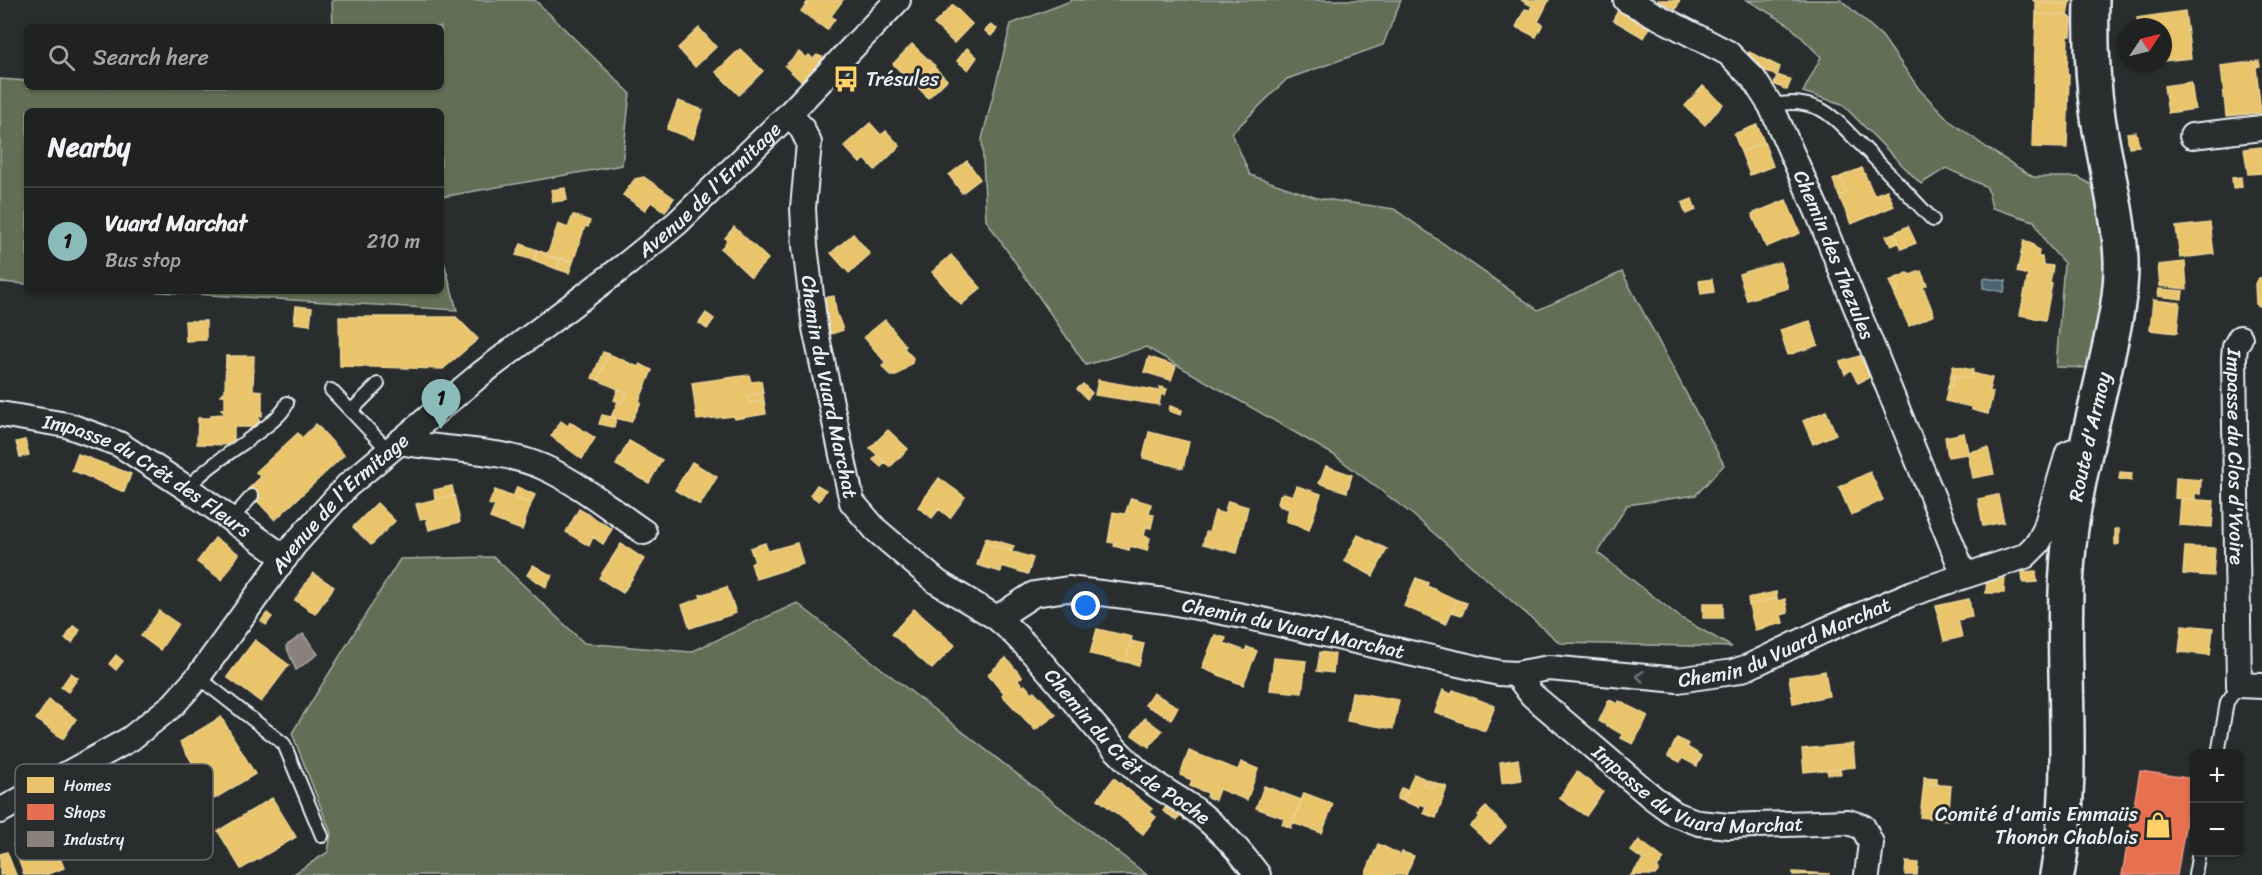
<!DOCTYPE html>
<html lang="en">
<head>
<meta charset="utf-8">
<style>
  body { margin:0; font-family:Sriracha,sans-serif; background:#2d2f2f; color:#f1f3f6 }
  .controls { position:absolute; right:18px; bottom:18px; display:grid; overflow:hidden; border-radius:9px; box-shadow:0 2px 4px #0004 }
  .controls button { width:54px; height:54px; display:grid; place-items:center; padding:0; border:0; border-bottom:2px solid #3d3f40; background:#202222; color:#f1f3f6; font:30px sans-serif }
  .compass { position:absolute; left:2118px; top:18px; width:54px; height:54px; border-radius:50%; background:#202222; box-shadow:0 2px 4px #0004; rotate:55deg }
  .you { position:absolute; left:1086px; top:606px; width:21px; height:21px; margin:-15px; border:4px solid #fff; border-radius:50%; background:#1a73e8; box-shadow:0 0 0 9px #1a73e833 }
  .badge { display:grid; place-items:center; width:39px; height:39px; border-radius:50%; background:#8bbbb9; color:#111; font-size:20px; font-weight:700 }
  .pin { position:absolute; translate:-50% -50px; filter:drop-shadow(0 2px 3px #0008) }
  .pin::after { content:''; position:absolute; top:32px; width:21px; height:18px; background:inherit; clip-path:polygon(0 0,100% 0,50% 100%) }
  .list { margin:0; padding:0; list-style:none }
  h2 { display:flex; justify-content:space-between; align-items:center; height:78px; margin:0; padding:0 24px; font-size:26px }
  h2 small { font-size:20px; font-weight:400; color:#a2a4a5 }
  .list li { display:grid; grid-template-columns:39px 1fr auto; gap:18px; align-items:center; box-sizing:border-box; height:108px; padding:0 24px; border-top:2px solid #3d3f40 }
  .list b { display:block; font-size:22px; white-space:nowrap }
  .list p { margin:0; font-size:20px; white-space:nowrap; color:#a2a4a5 }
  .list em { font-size:20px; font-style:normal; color:#a2a4a5 }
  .icon { flex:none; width:33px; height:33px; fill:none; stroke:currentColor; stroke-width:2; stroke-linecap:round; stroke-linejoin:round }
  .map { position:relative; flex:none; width:2262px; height:875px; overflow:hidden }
  .search { position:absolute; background:#202222; box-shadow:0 2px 4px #0004; left:24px; top:24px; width:420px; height:66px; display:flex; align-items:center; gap:15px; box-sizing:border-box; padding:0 21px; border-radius:9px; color:#a2a4a5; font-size:22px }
  .panel { position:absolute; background:#202222; box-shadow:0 2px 4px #0004; left:24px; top:108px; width:420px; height:186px; border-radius:9px }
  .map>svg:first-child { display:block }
  .green { fill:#626e56; stroke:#a5b0a7; stroke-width:1.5 }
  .water { fill:#4c6570; stroke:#8a9da6; stroke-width:1.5 }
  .homes { fill:#e9c46a; stroke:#e9d295; stroke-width:1.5 }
  .shops { fill:#e76f51; stroke:#e79683; stroke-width:1.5 }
  .industry { fill:#8a817c; stroke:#a6a3a1; stroke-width:1.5 }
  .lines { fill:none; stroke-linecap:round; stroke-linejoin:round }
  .service-casing { stroke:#e8f1f8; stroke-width:16 }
  .minor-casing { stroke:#e8f1f8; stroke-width:28 }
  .secondary-casing { stroke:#e8f1f8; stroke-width:38 }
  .service { stroke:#2a2d2e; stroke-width:12 }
  .minor { stroke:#2a2d2e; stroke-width:24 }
  .secondary { stroke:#2a2d2e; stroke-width:33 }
  .oneway { stroke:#6c7275 }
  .labels { text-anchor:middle; stroke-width:6; stroke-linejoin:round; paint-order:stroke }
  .poi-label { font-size:20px; fill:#e8f1f8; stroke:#2a2d2e; text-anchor:start }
  .street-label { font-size:20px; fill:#e8f1f8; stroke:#2a2d2e }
  .key { fill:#2a2d2e; stroke:#63686b; stroke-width:1.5 }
  .key-label { font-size:16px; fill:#e8f1f8 }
</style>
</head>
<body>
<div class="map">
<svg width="2262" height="875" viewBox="0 0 2262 875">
  <rect width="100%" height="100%" fill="#2a2d2e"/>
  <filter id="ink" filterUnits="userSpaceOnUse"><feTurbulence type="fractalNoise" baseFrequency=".0167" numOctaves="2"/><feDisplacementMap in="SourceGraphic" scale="12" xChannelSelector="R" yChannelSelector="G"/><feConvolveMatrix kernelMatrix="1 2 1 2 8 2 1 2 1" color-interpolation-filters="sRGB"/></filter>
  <g filter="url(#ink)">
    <path class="green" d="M332,0H535L630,93L622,165L441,197V111H27V284L0,282V79L27,81V87H441V27H333Z
      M1073,0H1401L1383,45L1287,79L1232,133L1250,175L1317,198L1394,209L1538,310L1622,272L1724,465L1696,495L1627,505L1598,553L1681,618L1732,647L1560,643L1413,515L1334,455L1146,347L1086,365L986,220L982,139L1011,24Z
      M1747,0H1841L1882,36L1919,89L1950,121L1990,150L2033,177H2078L2099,189L2107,265L2100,320L2089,368L2056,367L2064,263L2047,244L2034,221L1992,208L1987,187L1946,168L1921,184L1842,104L1803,92L1821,57L1788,24Z
      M441,251L457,310L144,291H441Z
      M494,557L584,643L691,652L797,603L1147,875H292L328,852L331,833L292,733L400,559Z"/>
    <path class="water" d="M1984,278L2006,281L2004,292L1983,288Z"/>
    <path class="homes" d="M809,0H843L831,16L835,19L827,30L801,11Z
      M1521,0H1549L1538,22L1543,24L1536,37L1516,27L1525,9L1530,10L1532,6Z
      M1657,0H1680L1676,9Z
      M2033,0H2072L2069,4L2036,3Z
      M1622,3L1654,20L1644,38L1613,20Z
      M2036,3L2069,4L2068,15L2036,14Z
      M953,5L972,24L954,43L934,24Z
      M2185,11L2191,58L2163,61V27H2139L2137,18Z
      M2036,14L2068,15L2072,19L2071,36H2068L2067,74L2069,75L2067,148L2032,147Z
      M990,25L997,29L991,36L985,31Z
      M699,28L716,47L695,67L678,48Z
      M912,44L935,66L915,86L893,64Z
      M967,48L977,57L968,70L957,61Z
      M740,49L763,71L739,95L716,72Z
      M799,52L806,58L809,55L813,59L817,55L828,59L804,84L785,66Z
      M1749,52L1780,67L1777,76L1746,62Z
      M2259,61L2260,66L2256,67L2261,113L2226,116L2221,66Z
      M934,67L947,80L928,98L916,85Z
      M1777,75L1791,80L1787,90L1774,84Z
      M2191,82L2195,109L2168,113L2164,86Z
      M1703,86L1723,104L1705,125L1685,106Z
      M678,101L703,110L693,139L667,129Z
      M870,123L881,135L886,131L900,146L875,170L865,159L860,163L844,146Z
      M1757,125L1764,142L1741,152L1734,134Z
      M2136,132L2139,146L2129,147L2127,133Z
      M1764,142L1773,166L1750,175L1741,152Z
      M2262,147V173L2248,174L2244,149Z
      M967,161L980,179L962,193L949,175Z
      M1862,168L1874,195L1887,190L1894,206L1851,224L1839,196L1847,193L1840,177Z
      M644,177L674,198L665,212L651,202L645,210L623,195L635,179Z
      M1840,177L1847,193L1839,196L1833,180Z
      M2241,177L2242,187L2233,188L2232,178Z
      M565,188L567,200L553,202L551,190Z
      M1692,199L1696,210L1686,214L1682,203Z
      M1786,200L1800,233L1766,247L1752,214Z
      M573,215L590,221L588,227L585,226L573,262L545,255V253H548L558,224L568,228Z
      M2210,223L2214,254L2180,258L2176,227Z
      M1908,226L1916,243L1901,249L1894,233Z
      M734,227L768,259L751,277L721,249L727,241L725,238Z
      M1894,233L1898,243L1891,246L1886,236Z
      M853,234L870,254L849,273L831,253Z
      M2024,240L2032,244L2039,251L2038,257H2042L2043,265L2053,266L2050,283L2052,284L2045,320L2020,315L2028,275L2017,272Z
      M521,244L537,250L534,260L516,255Z
      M537,250L545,253V255L561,260L557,269L534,260Z
      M951,255L981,288L961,305L932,272Z
      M562,258L573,262L569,273L557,269Z
      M1780,262L1788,288L1747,300L1739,274Z
      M2185,262L2187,289L2160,286L2158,265Z
      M1921,271L1927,285L1923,287L1934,315L1909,326L1894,293L1899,291L1894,279L1908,273L1910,275Z
      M2259,278H2262V308L2256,304L2255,284Z
      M1712,279L1714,292L1701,294L1699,281Z
      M1894,279L1899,291L1894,293L1889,281Z
      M2159,289L2183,291L2182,299L2158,296Z
      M834,296L836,311L843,330L831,334L824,313L822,298Z
      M2153,300L2180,303L2177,333L2150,330Z
      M296,306L312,308L310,325L294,323Z
      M706,313L714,319L707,329L699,323Z
      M339,317H456L478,339L443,369L340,366Z
      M885,320L906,346L904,348L913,358L912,363L896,376H891L882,366L886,363L864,337Z
      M185,321H206V340L186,341Z
      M1810,321L1818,345L1788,355L1780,330Z
      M603,352L609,354L598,380L592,378Z
      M609,354L638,367L640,364L652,370L639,401L641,402L631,422L611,417L618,402L621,403L627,393L598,380Z
      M226,356H254L253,390L262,391V416H259V427H234V445L197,444L198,418H211V415L225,414L221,409L225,408V395H221L225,391Z
      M1860,356L1870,377L1858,383L1851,370L1845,374L1840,362Z
      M1149,357L1176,366L1171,380L1144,372Z
      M1953,366L1973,370L1971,378L1954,375L1952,388L1948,387Z
      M1972,373L1992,378L1989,391L1993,392L1988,414L1972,410V407L1945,401L1948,387L1952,388L1954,375L1971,378Z
      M749,375L751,382L761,381L763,393L747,396L749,403L764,401L766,414L735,419L734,416L697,420L692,383Z
      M1098,380L1159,391L1160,387L1167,389L1165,395L1161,394L1159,405L1095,395Z
      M1083,384L1092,393L1087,399L1077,389Z
      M618,389L627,393L621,403L614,400Z
      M763,393L764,401L749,403L747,396Z
      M1170,406L1182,410L1181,415L1169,411Z
      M1826,411L1836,434L1813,444L1803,421Z
      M602,415L616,418L614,427L599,424Z
      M561,421L568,426L570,422L595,438L582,459L551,436Z
      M316,424L344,455L275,520L247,490L261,477L256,472L298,433L302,438Z
      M888,430L908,449L890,467L870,448Z
      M1149,432L1189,442L1183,468L1143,458Z
      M1964,433L1968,452L1988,448L1994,474L1973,478L1968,454L1948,457L1945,437Z
      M25,440L29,455L20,457L16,442Z
      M629,441L662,460L649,483L616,465Z
      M78,454L131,474L124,492L72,470Z
      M877,455L885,463L881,467L873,460Z
      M692,462L717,477L700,505L675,490Z
      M1326,466L1352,475L1347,492L1319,483Z
      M1870,472L1883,500L1851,515L1839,487Z
      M2120,472L2132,473L2131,481L2119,479Z
      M939,478L965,497L950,518L939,509L932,518L918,507Z
      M2176,478L2201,480L2200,494L2195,493V500L2175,498Z
      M817,485L826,490L819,501L810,495Z
      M452,486L454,495L435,499L434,490Z
      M1297,486L1321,494L1309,530L1286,521L1289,509L1280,506L1278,503L1280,495L1284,493L1293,496Z
      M517,487L535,495L531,504L513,497Z
      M495,490L531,504L522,530L490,518L495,506L489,504Z
      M454,495L460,522L429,530L426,518L420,519L416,504Z
      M1998,495L2004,522L1983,526L1978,499Z
      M1131,498L1151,504L1149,514L1154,515L1151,528L1146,527L1144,536L1150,538L1147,551L1130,546L1129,550L1114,546L1115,543L1108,542L1113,512L1125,514Z
      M2181,499L2214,501L2212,527L2179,525Z
      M1228,501L1248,507L1237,553L1203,544L1206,532H1209L1215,511L1224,514Z
      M377,503L395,521L371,545L353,527Z
      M579,509L612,529L603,544L593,537L589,546L566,532Z
      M2115,529H2119V544L2115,545Z
      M1358,535L1387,549L1373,576L1344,561Z
      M215,538L239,554L222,580L197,562Z
      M986,538L1014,546L1012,551L984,543Z
      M765,543L768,551L797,543L803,564L756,579L751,563L755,562L750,548Z
      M984,543L1033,558L1028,574L1002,566L1001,572L977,565Z
      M621,544L644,559L623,593L599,578Z
      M2185,547L2215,548L2213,576L2183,574Z
      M533,565L552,576L546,587L527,575Z
      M2036,571L2037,582L2023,583L2022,572Z
      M313,573L334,587L315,614L295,600Z
      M1987,575H2005L2004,593H1986Z
      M1416,578L1428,583L1427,586L1457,600L1446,624L1404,606Z
      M727,587L736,613L690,628L682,605L701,598L700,595Z
      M1776,592L1777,598L1749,605L1748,598Z
      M1777,598L1778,601L1785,599L1788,613L1781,615L1783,623L1755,630L1749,605Z
      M1969,599L1972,617L1958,620L1962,637L1944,641L1936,606Z
      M1457,600L1467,603L1462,615L1452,612Z
      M1703,603H1723V618H1703Z
      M914,609L955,645L932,669L892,634Z
      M159,611L178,624L160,650L141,636Z
      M267,613L272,617L266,625L261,621Z
      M2182,625L2213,628L2210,655L2179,652Z
      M73,626L80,630L72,643L65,639Z
      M1097,629L1132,637L1126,662L1090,654Z
      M1215,635L1226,638L1224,643L1245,651L1247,647L1257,651L1243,685L1202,668Z
      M255,640L289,665L261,702L227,677Z
      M1131,641L1144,644L1139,665L1126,662Z
      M1320,652L1335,654L1333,673L1317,671Z
      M116,655L123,661L116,670L109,664Z
      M1006,658L1022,677L1018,680L1024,687L1025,685L1032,693L1034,691L1056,715L1035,730L1002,695L1004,693L988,674Z
      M1274,658L1306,661L1302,693L1270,690Z
      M1825,671L1829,696L1793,703L1789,677Z
      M71,673L78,678L68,692L61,687Z
      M1443,690L1451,694L1453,690L1495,706L1485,731L1435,712Z
      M1352,692L1399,700L1393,729L1347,721Z
      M1153,693L1178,707L1171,719L1145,705Z
      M49,700L76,719L63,739L36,719Z
      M1609,700L1618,704L1619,701L1648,716L1633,744L1621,738L1622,734L1599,721Z
      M221,717L255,774L214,799L180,742Z
      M1145,718L1162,731L1149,747L1132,735Z
      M1677,738L1689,744L1687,747L1702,756L1697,766L1682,758L1680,762L1668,756Z
      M1853,744L1855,767L1804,772L1802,749Z
      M1189,751L1238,770L1241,762L1258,769L1247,800L1219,789L1215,800L1207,797L1208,793L1190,786L1192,780L1180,775Z
      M1518,759L1521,780L1502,783L1500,762Z
      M1840,768L1841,774H1828L1827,770Z
      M1577,772L1603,792L1586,816L1559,798Z
      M1414,774L1425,779L1423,785L1434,788L1436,783L1447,787L1436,818L1423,813L1426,806L1420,804L1419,807L1403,801Z
      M1924,777L1937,778V784L1924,783Z
      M1114,778L1152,809L1150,812L1156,817L1143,834L1098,799Z
      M1425,779L1436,783L1434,788L1423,785Z
      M1924,783L1951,786L1948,820L1920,817Z
      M1264,786L1301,800L1291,828L1282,824L1284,818L1256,808Z
      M1401,788L1408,790L1403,801L1397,799Z
      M1304,793L1333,804L1322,833L1293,823Z
      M272,798L296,837L241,869L218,831Z
      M1171,800L1190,814L1185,820L1180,816L1177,820L1163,811Z
      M1486,807L1506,827L1490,844L1470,826L1480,817L1478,815Z
      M50,831L64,868L45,875H24L13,844Z
      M1639,840L1664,859L1657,868L1659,870L1655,875H1631L1643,860L1631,851Z
      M1378,844L1401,855L1402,852L1414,856L1406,875H1365Z
      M7,852L16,875H0V854Z
      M1906,862L1918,863L1917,875H1905Z
      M1793,872L1830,874L1793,875Z"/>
    <path class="shops" d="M2140,771L2193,779L2177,875H2122Z"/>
    <path class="industry" d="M303,634L318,654L296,670L286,646Z"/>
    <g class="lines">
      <g class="service-casing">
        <path id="service" d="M1771,106C1788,101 1804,102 1820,109C1834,116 1845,129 1855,139C1882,165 1907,193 1933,220
          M331,390L389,451
          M351,411L378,384
          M188,489C205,462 282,425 287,403
          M231,520L252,496
          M198,677L284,744L322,836
          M2218,754L2227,702L2239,685
          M2195,875L2199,852"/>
      </g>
      <g class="minor-casing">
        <g id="minor">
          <path id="s1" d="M1626,0L1728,53L1753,78L1771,106L1819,215L1964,575"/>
          <path id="s2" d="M789,114L801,127L809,143L803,208L805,246L815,328L852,502L876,530L937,582L997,618L1034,594L1068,589L1166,601L1248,617L1499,673L1516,674L1549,668L1678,680L1733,672L1748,667L1823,631L1913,593L2025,556L2038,543L2045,530L2068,453L2087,446"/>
          <path d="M2192,136L2262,128"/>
          <path id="s3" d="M2240,338L2235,347L2234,358L2239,685L2262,686"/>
          <path id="s4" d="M0,414L67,425L119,444L188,489L285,558"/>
          <path d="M399,442C443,450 503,449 543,467C579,483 612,510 644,532"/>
          <path id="s5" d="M997,618C1050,663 1086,724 1137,770C1154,786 1176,796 1194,809C1219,828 1240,851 1258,875"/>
          <path id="s6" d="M1516,674L1532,695L1652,797L1675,814L1699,823L1729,826L1848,822L1863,827L1871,843L1867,875"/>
          <path id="s7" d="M0,811L130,739L173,705L198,677L294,545L347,486L482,373L628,263L677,223L789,114L898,0"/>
        </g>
      </g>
      <g class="secondary-casing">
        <g id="secondary">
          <path id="s8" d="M2057,875C2078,766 2058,655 2069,545C2075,487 2091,429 2104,372C2112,335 2122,298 2121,260C2119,212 2105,165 2098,117C2092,78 2091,40 2092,0"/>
        </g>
      </g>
      <use href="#service" class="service"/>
      <use href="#minor" class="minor"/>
      <use href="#secondary" class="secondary"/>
    </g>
    <defs><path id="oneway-chevron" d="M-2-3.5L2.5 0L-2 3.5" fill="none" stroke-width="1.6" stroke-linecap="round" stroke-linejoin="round" transform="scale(1.5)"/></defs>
    <use class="oneway" href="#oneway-chevron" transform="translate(1640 676) rotate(-174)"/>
  </g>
  <defs>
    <g id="bus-bare" transform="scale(2.07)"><path d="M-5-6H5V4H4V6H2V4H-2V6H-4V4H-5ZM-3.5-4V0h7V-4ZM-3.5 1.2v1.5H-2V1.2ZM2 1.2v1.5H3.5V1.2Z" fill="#ffd166" stroke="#2a2d2e" stroke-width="2.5" paint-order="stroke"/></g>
    <g id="shop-bare" transform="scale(2.07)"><path d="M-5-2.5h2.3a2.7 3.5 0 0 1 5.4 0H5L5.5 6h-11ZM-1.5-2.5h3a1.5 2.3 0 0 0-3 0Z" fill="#ffd166" stroke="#2a2d2e" stroke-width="2.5" paint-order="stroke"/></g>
  </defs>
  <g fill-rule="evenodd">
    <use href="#bus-bare" x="846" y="79"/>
    <use href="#shop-bare" x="2158" y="825"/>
  </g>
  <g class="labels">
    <g class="poi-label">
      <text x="866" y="86">Trésules</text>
      <text x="2138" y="821" text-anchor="end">Comité d'amis Emmaüs<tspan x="2138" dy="23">Thonon Chablais</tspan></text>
    </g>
    <g class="street-label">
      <text dy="7" stroke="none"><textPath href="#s7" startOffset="952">Avenue de l'Ermitage</textPath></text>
      <text dy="7" stroke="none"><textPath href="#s1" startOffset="345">Chemin des Thezules</textPath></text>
      <text dy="7" stroke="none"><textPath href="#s2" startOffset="282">Chemin du Vuard Marchat</textPath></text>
      <text dy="7" stroke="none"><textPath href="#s8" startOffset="441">Route d'Armoy</textPath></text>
      <text dy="7" stroke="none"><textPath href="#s3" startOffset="120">Impasse du Clos d'Yvoire</textPath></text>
      <text dy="7" stroke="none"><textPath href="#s4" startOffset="162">Impasse du Crêt des Fleurs</textPath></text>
      <text dy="7" stroke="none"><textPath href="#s7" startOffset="466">Avenue de l'Ermitage</textPath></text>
      <text dy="7" stroke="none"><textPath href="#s2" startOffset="894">Chemin du Vuard Marchat</textPath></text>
      <text dy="7" stroke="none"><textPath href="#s2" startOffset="1398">Chemin du Vuard Marchat</textPath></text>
      <text dy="7" stroke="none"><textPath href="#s5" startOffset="184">Chemin du Crêt de Poche</textPath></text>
      <text dy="7" stroke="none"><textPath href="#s6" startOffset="226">Impasse du Vuard Marchat</textPath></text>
    </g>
  </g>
  <rect x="15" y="764" width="198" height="96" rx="9" class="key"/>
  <rect x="27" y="777" width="27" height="16" fill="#e9c46a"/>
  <rect x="27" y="804" width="27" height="16" fill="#e76f51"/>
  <rect x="27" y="831" width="27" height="16" fill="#8a817c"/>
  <g class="key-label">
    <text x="64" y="791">Homes</text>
    <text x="64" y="818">Shops</text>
    <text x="64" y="845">Industry</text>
  </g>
</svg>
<div class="controls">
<button>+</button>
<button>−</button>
</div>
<svg class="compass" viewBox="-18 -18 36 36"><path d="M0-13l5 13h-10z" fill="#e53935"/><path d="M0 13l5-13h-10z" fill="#a2a4a5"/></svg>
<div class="you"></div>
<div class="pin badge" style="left:441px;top:429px">1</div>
<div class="search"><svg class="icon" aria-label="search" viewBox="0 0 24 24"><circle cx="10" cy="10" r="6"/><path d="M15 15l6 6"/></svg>Search here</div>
<section class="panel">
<h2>Nearby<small></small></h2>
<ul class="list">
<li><span class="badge">1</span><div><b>Vuard Marchat</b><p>Bus stop</p></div><em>210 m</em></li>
</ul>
</section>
</div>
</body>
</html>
